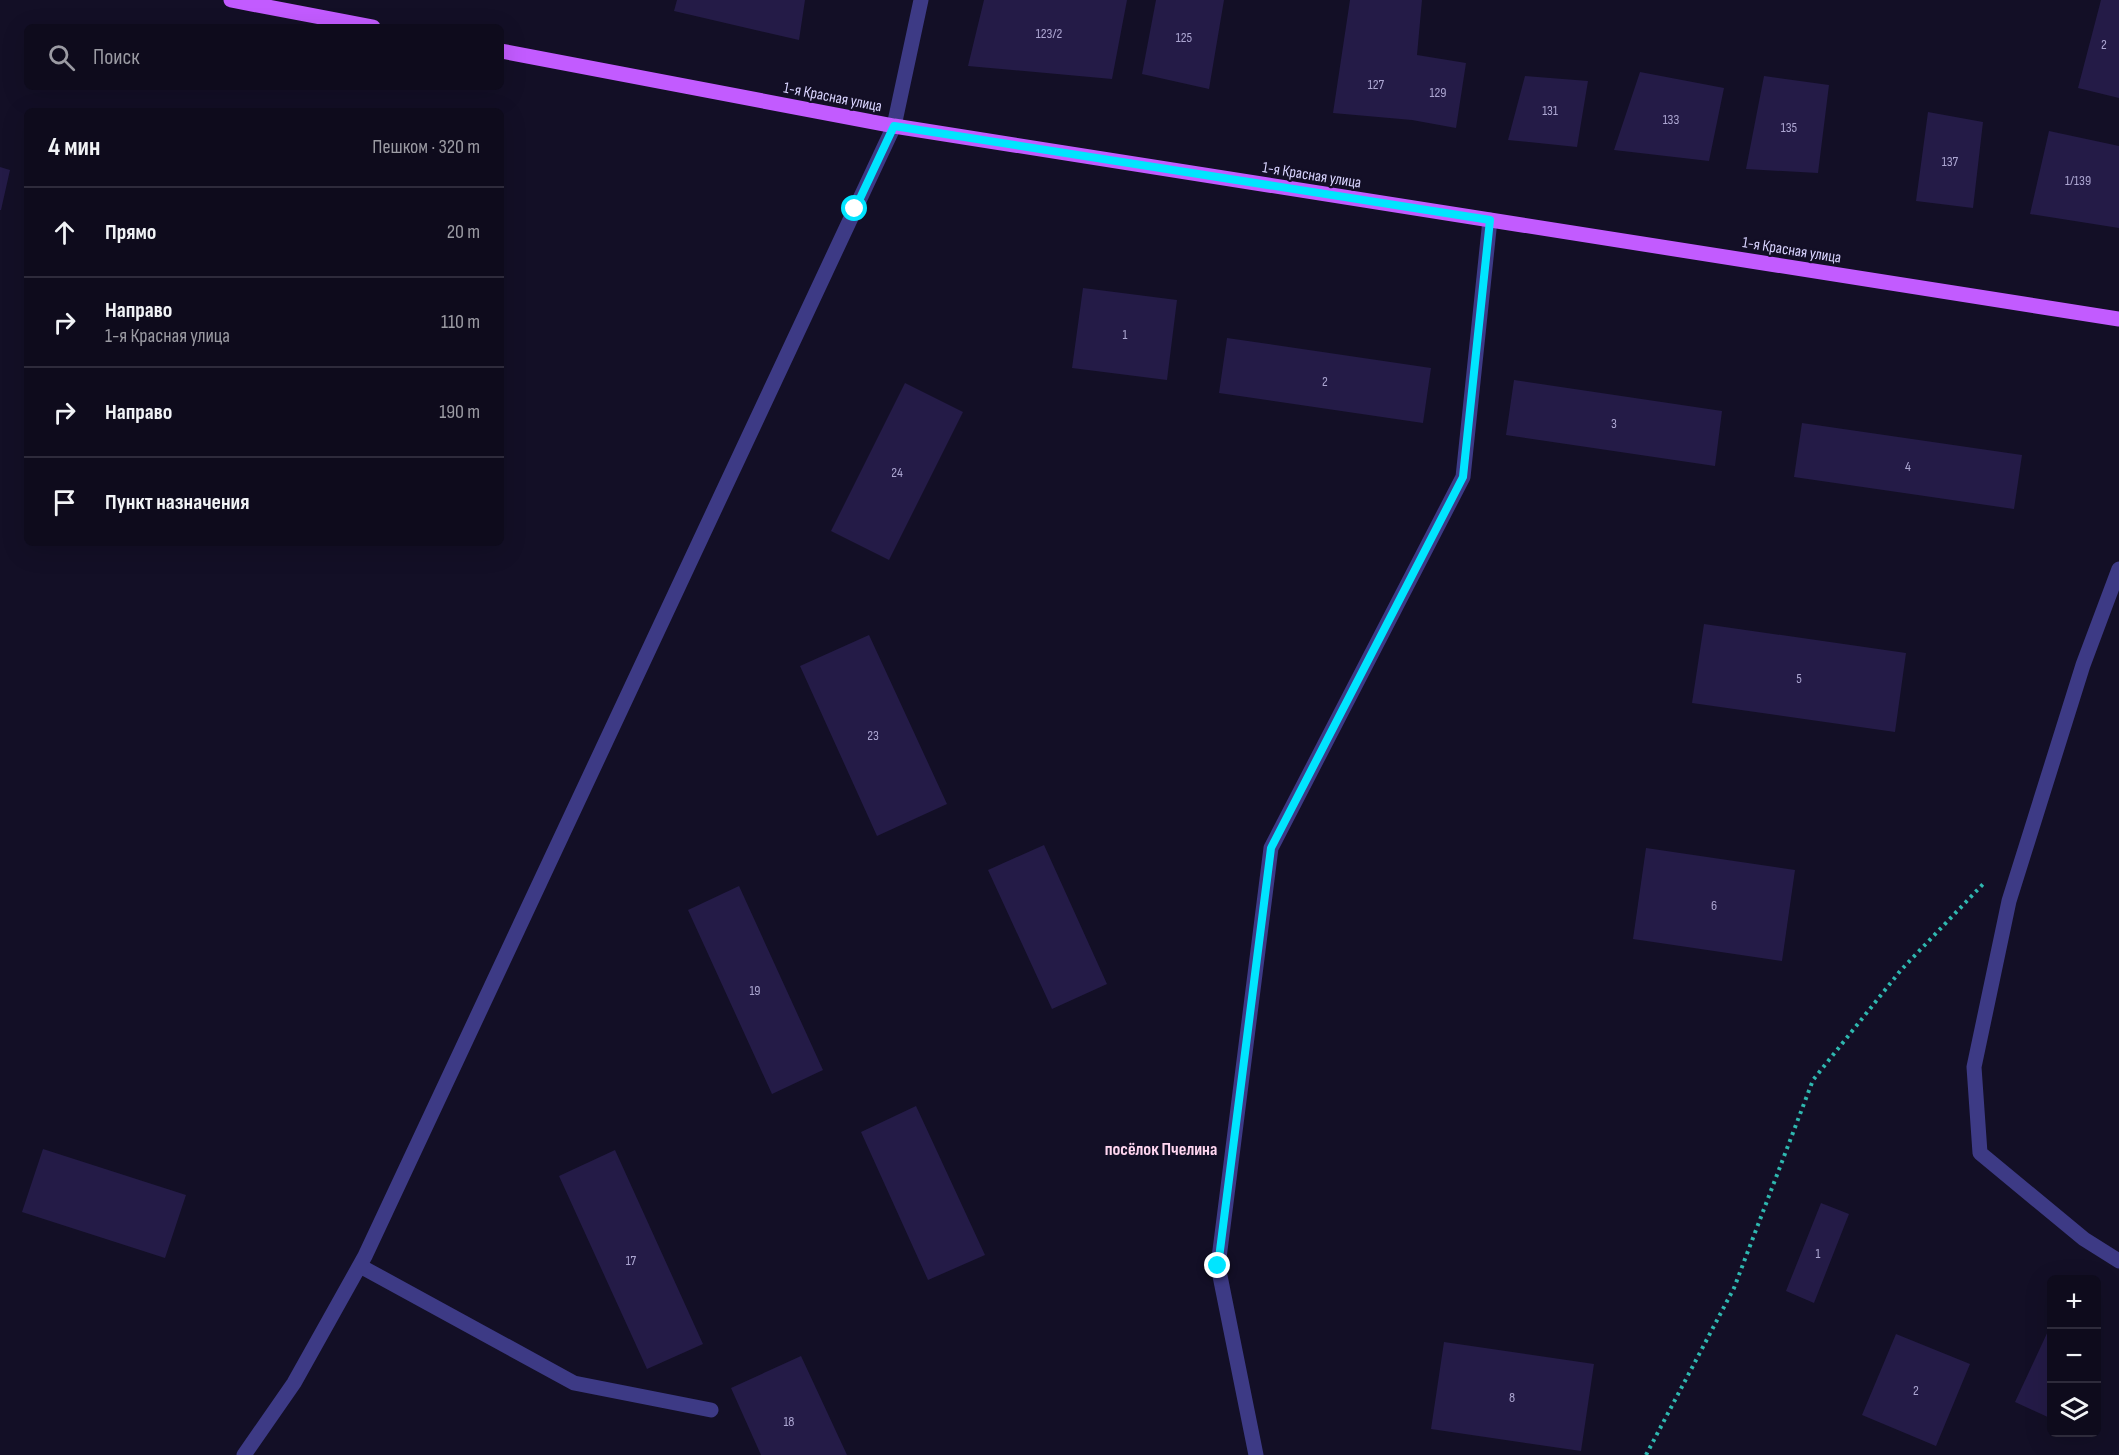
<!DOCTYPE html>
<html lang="ru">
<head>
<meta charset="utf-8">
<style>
  body { margin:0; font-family:"Sofia Sans Condensed",sans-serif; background:#171425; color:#f1f3f6 }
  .controls { position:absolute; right:18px; bottom:18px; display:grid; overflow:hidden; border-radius:9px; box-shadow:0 6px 24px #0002 }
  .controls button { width:54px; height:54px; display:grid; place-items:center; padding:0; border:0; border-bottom:2px solid #2e2b3b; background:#0e0b1c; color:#f1f3f6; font:30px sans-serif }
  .stop { position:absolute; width:18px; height:18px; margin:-14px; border:4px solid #00e5ff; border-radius:50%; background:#fff }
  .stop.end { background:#00e5ff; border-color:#fff; box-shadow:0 2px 6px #0008 }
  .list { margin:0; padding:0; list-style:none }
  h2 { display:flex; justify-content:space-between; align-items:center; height:78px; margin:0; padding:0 24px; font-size:26px }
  h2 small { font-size:20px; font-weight:400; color:#9b9ba3 }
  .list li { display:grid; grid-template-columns:39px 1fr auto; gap:18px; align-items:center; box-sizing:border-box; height:90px; padding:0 24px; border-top:2px solid #2e2b3b }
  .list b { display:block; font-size:22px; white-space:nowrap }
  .list p { margin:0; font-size:20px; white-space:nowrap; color:#9b9ba3 }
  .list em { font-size:20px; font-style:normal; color:#9b9ba3 }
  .icon { flex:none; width:33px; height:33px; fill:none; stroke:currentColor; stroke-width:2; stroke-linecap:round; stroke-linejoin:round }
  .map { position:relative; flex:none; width:2119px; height:1455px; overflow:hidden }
  .search { position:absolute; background:#0e0b1c; box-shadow:0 6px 24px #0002; left:24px; top:24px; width:480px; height:66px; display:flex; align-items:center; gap:15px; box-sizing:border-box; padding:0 21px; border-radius:9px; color:#9b9ba3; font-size:22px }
  .panel { position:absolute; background:#0e0b1c; box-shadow:0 6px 24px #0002; left:24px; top:108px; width:480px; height:438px; border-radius:9px }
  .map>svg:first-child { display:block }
  .building { fill:#241b47 }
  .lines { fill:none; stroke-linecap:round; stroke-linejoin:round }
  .path { stroke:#2fb8b0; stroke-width:4; stroke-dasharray:3 4.5; stroke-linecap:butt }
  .minor { stroke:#3d3a85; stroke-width:15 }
  .major { stroke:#c25bff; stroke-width:15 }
  .route { stroke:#00e5ff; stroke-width:8 }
  .labels { text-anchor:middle; stroke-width:4.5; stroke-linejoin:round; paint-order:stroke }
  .number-label { font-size:14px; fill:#aca6d1 }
  .street-label { font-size:16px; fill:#d9d4ff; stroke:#130f26 }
  .neighbourhood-label { font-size:18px; font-weight:bold; fill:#ffd6f0; stroke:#130f26 }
</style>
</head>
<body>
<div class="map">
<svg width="2119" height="1455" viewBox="0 0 2119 1455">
  <rect width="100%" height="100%" fill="#130f26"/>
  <path class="building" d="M677,0H805L799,40L674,11Z
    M984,0H1127L1112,79L968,66Z
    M1156,0H1224L1209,89L1142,74Z
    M1350,0H1422L1417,55L1466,63L1456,128L1412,120L1333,113Z
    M2101,0H2119V98L2078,88Z
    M1640,72L1724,88L1709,161L1614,150Z
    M1525,76L1588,81L1577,147L1508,140Z
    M1764,76L1829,85L1818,173L1746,169Z
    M1928,112L1983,122L1973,208L1916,201Z
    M2049,131L2119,146V228L2030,214Z
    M0,167L10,170L1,210H0Z
    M1083,288L1177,300L1167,380L1072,368Z
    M1227,338L1431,368L1423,423L1219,393Z
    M1514,380L1722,411L1715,466L1506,435Z
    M905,383L963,412L889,560L831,531Z
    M1802,423L2022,455L2014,509L1794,477Z
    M1704,624L1906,653L1895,732L1692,703Z
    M869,635L947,804L877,836L800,666Z
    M1044,845L1107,984L1052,1009L988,870Z
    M1646,848L1795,870L1782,961L1633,939Z
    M739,886L823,1070L772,1094L688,910Z
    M916,1106L985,1255L928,1280L861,1132Z
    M43,1149L186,1195L165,1258L22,1212Z
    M615,1150L703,1344L647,1369L559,1176Z
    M1821,1203L1849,1214L1814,1303L1786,1291Z
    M2049,1329L2052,1330V1419L2015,1402Z
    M1896,1334L1970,1364L1936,1446L1862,1415Z
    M1444,1342L1594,1364L1581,1451L1431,1429Z
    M801,1356L847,1455H761L731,1388Z"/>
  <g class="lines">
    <path class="path" d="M1646,1455L1734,1288L1813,1080L1901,970L1985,882"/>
    <path class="minor" d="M2119,569L2083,665L2009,901L1974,1067L1980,1153L2084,1239L2119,1261
      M360,1266L574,1383L711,1410
      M244,1455L294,1383L365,1256L894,126L921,0
      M1256,1455L1218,1266L1271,848L1463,477L1490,220"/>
    <path class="major" d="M231,0L373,27
      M501,51L894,126L2119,319"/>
  </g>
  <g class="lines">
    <path class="route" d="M855,209L894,126L1490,220L1463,477L1271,848L1218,1266"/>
  </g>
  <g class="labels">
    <g class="number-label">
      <text x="1049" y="38">123/2</text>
      <text x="1184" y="42">125</text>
      <text x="2104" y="49">2</text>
      <text x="1376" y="89">127</text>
      <text x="1438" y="97">129</text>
      <text x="1550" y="115">131</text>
      <text x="1671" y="124">133</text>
      <text x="1789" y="132">135</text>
      <text x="1950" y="166">137</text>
      <text x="2078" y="185">1/139</text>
      <text x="1125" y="339">1</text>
      <text x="1325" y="386">2</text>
      <text x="1614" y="428">3</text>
      <text x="1908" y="471">4</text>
      <text x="897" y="477">24</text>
      <text x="1799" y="683">5</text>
      <text x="873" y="740">23</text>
      <text x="1714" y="910">6</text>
      <text x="755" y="995">19</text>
      <text x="1818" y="1258">1</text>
      <text x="631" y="1265">17</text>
      <text x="1916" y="1395">2</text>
      <text x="1512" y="1402">8</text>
      <text x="789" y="1426">18</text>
    </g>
    <g class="street-label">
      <text transform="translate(833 96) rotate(11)" y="6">1-я Красная улица</text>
      <text transform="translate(1312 174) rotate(9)" y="6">1-я Красная улица</text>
      <text transform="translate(1792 249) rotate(9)" y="6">1-я Красная улица</text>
    </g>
    <g class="neighbourhood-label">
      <text x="1161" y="1155">посёлок Пчелина</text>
    </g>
  </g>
</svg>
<div class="controls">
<button>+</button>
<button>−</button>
<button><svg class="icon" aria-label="layers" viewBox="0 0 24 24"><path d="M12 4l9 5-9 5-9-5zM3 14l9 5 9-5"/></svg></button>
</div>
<div class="stop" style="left:855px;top:209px"></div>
<div class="stop end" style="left:1218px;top:1266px"></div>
<div class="search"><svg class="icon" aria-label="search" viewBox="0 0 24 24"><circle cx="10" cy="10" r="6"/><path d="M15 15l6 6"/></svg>Поиск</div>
<section class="panel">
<h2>4 мин<small>Пешком · 320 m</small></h2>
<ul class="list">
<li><svg class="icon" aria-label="ahead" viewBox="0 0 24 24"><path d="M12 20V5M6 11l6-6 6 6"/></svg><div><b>Прямо</b></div><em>20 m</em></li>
<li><svg class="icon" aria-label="right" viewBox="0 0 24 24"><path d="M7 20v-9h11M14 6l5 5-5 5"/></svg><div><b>Направо</b><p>1-я Красная улица</p></div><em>110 m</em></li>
<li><svg class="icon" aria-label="right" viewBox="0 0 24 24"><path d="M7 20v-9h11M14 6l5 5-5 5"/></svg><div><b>Направо</b></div><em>190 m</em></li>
<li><svg class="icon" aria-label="arrive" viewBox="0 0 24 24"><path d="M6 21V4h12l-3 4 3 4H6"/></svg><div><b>Пункт назначения</b></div></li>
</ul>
</section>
</div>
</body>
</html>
